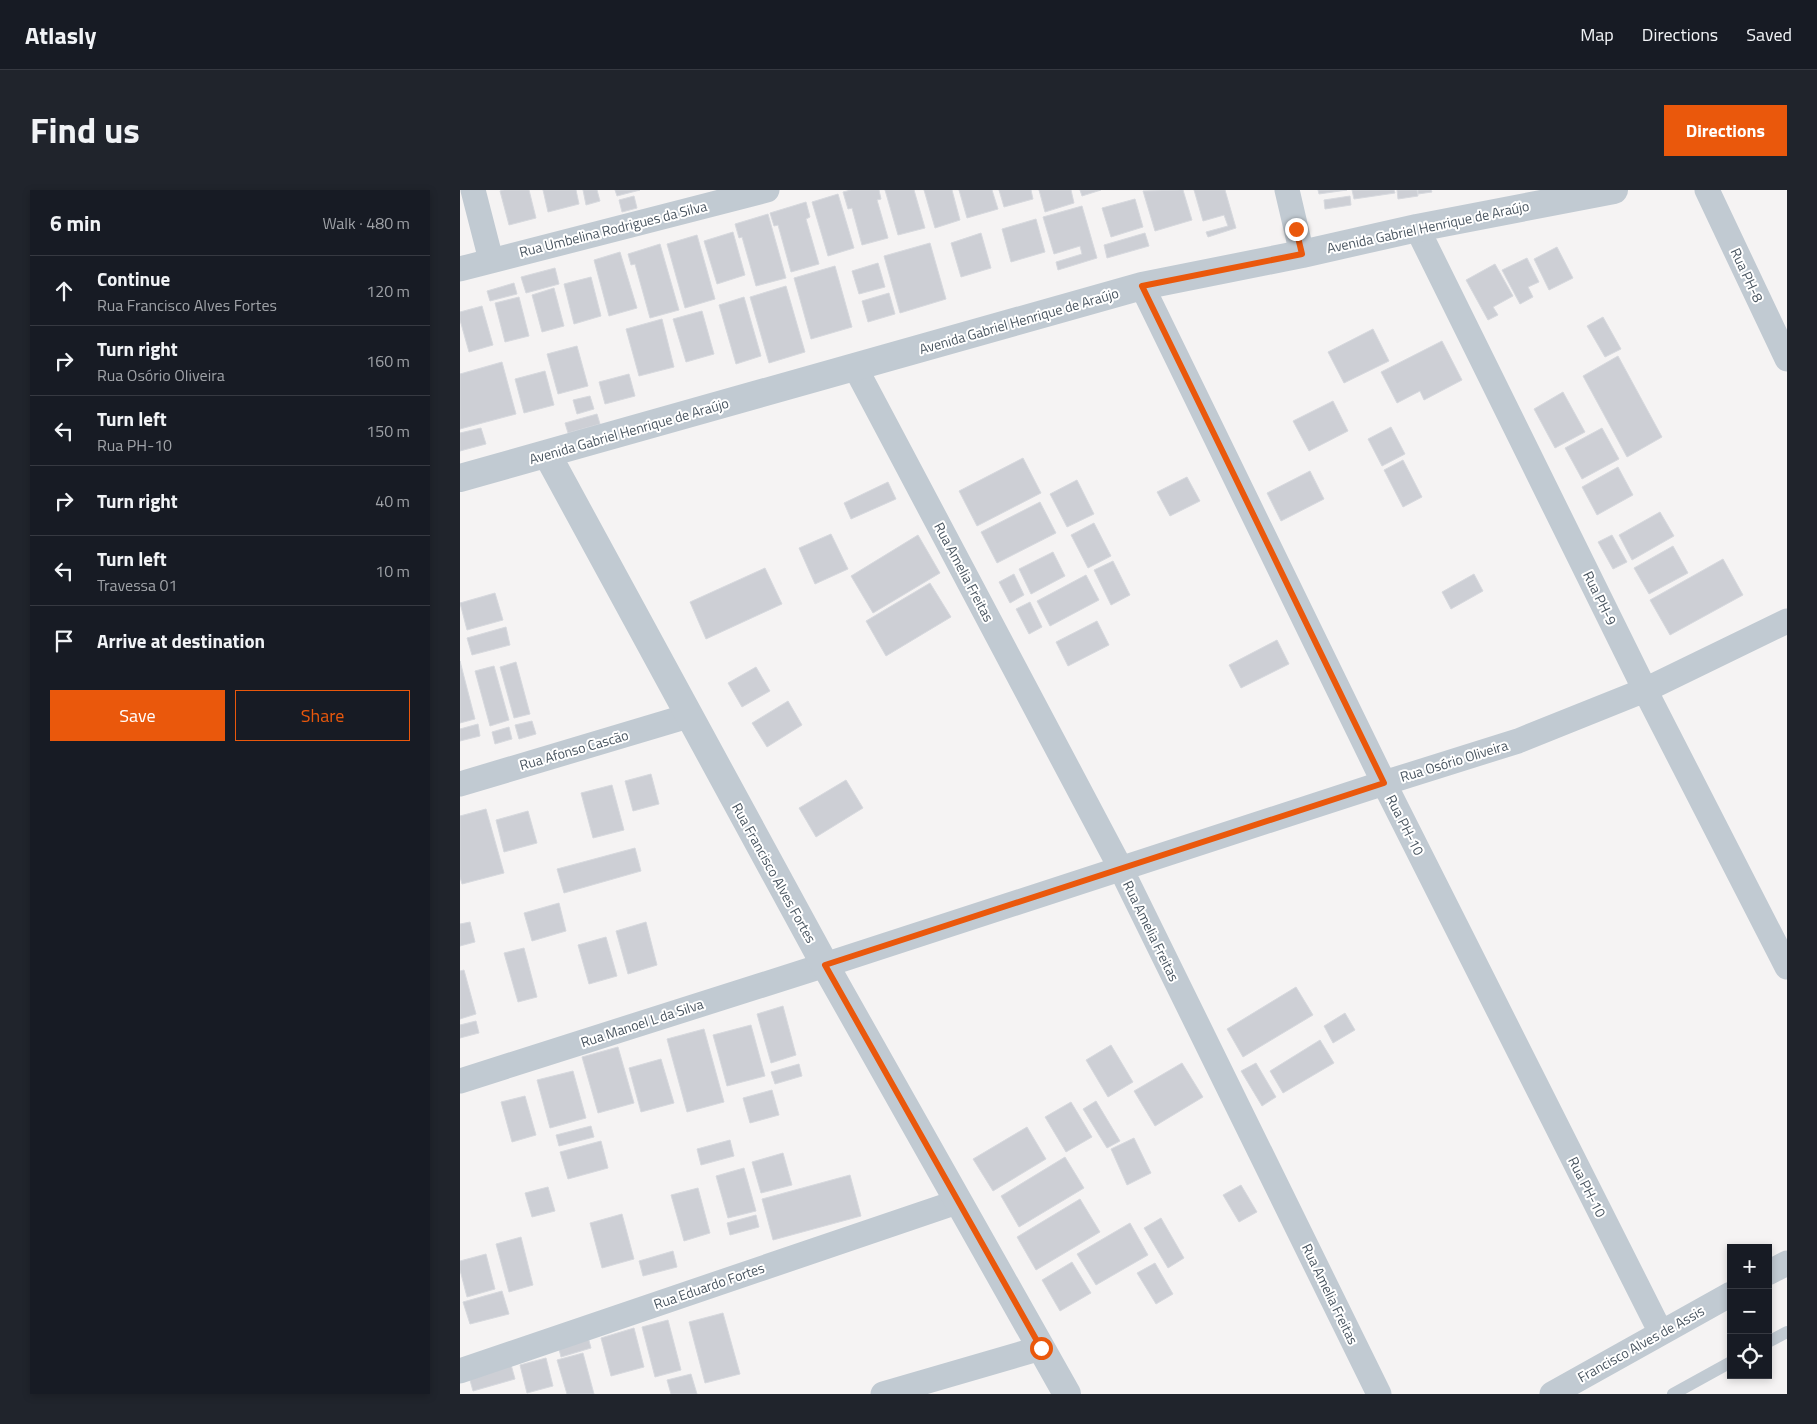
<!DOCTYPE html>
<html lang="en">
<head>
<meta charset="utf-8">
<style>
  body { margin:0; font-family:"Titillium Web",sans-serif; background:#20242c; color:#f1f3f6 }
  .controls { position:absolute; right:15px; bottom:15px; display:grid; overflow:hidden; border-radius:0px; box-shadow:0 2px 8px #0003 }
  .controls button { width:45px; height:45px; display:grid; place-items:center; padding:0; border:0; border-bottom:1px solid #363941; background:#171b24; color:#f1f3f6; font:25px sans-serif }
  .stop { position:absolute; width:15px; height:15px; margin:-11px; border:4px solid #ea580c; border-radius:50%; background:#fff }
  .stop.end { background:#ea580c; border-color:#fff; box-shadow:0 1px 5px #0008 }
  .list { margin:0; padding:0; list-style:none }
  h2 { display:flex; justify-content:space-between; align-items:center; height:65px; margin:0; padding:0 20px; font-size:21px }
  h2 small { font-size:16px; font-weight:400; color:#9ea1a6 }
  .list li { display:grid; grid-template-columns:32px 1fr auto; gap:15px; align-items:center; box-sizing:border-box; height:70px; padding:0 20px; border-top:1px solid #363941 }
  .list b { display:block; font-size:19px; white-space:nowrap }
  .list p { margin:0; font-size:16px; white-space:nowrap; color:#9ea1a6 }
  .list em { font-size:16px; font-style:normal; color:#9ea1a6 }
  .actions { display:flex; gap:10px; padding:15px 20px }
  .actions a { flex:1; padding:11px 0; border:1px solid #ea580c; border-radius:0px; text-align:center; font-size:18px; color:#ea580c }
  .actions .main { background:#ea580c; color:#fff }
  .icon { flex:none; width:28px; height:28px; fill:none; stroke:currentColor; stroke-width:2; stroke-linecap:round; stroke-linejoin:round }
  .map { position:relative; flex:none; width:1327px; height:1204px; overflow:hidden; border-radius:0px }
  header { display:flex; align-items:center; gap:30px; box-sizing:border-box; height:70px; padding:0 25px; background:#171b24; border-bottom:1px solid #363941 }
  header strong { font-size:24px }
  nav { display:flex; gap:28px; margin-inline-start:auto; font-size:18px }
  .intro { display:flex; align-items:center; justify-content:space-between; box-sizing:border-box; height:120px; padding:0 30px }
  h1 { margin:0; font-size:35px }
  .button { padding:12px 22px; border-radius:0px; background:#ea580c; color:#fff; font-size:18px; font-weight:700 }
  main { display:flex; gap:30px; padding:0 30px }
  aside { flex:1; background:#171b24; border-radius:0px; box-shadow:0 2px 8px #0003 }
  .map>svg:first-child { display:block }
  .building { fill:#cdcfd5; stroke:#d7d9de }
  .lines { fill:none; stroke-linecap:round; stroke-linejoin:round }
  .service { stroke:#c1cad2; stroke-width:12 }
  .minor { stroke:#c1cad2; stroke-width:25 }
  .tertiary { stroke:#c1cad2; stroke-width:28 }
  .route { stroke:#ea580c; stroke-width:6 }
  .labels { text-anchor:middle; stroke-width:4; stroke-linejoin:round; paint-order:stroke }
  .street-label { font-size:14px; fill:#4a5661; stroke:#fff }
</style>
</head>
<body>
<header>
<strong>Atlasly</strong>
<nav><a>Map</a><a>Directions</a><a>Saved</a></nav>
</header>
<div class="intro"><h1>Find us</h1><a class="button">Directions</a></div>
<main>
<aside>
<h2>6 min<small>Walk · 480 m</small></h2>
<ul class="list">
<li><svg class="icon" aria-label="ahead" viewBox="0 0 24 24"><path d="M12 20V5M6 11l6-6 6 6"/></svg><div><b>Continue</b><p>Rua Francisco Alves Fortes</p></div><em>120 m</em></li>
<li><svg class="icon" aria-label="right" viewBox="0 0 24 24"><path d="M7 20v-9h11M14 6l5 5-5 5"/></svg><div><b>Turn right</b><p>Rua Osório Oliveira</p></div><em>160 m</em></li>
<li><svg class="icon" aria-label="left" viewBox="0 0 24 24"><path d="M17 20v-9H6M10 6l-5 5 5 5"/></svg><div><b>Turn left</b><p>Rua PH-10</p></div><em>150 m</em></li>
<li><svg class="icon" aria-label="right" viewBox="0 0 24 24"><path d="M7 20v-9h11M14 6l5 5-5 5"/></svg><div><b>Turn right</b></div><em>40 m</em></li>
<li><svg class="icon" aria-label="left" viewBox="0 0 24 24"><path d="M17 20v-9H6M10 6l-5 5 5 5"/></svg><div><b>Turn left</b><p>Travessa 01</p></div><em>10 m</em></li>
<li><svg class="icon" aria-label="arrive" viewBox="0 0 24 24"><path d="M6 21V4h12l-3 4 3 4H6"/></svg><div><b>Arrive at destination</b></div></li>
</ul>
<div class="actions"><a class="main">Save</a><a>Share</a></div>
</aside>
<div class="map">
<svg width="1327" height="1204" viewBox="0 0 1327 1204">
  <rect width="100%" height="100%" fill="#f5f3f3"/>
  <path class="building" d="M44,0H69L76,28L49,35L40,1Z
    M83,0H116L119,14L88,22Z
    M123,0H137L140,11L126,15Z
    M155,0H180L157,6Z
    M391,0H419L421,9L417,10L428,48L402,55L392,18L388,19L383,2Z
    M425,0H454L465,38L438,45Z
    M464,0H492L500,30L475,38Z
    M499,0H532L538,19L507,28Z
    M539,0H571L573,9L544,17Z
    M579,0H611L614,13L585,22Z
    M620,0H641L622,6Z
    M723,0L732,30L695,41L683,1Z
    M734,0H765L776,38L748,47L746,42L768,36L764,25L743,31Z
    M858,0H887L859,4Z
    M892,0H934L935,3L894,9Z
    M937,0H957L958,6L938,9Z
    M958,0H971L972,2L958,4Z
    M378,4L394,58L368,66L352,12Z
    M174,6L177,18L162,22L159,10Z
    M890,6L891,15L865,19L864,10Z
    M675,9L683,37L651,47L642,18Z
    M346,12L350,27L346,29L359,74L331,82L318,35L314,36L310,23Z
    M622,16L637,68L598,80L596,72L622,64L620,56L594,64L583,27Z
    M308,24L326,88L296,96L282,47L279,48L275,34Z
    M576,29L585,62L551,72L542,39Z
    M273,42L285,85L257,94L244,51Z
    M521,43L531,78L501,87L491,53Z
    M685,43L689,56L647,68L644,55Z
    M237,45L255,109L225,118L207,54Z
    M470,53L486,109L440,123L424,66Z
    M200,54L219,120L190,128L175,74L171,75L168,64Z
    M1097,57L1113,88L1089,100L1074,69Z
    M160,62L177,118L149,126L134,70Z
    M1067,68L1079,92L1068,97L1073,107L1060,114L1042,80Z
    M418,73L425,97L399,104L392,81Z
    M1035,74L1053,106L1033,117L1038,125L1028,130L1006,90Z
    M375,76L392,137L351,149L334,88Z
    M95,78L99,94L66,103L61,87Z
    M131,87L141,126L114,134L104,94Z
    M54,93L57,104L30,111L27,101Z
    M326,96L345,162L309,173L290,107Z
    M94,98L104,136L82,142L72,105Z
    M429,103L435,124L408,132L402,111Z
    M59,107L69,146L45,152L35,113Z
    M284,107L301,166L276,174L259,115Z
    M22,116L33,155L9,162L0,130V122Z
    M242,121L254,164L226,172L213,129Z
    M1143,127L1161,159L1145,167L1127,136Z
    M202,129L214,177L179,186L166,139Z
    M913,139L929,171L884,193L868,162Z
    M982,151L1002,190L964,210L960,201L937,213L921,182Z
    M117,156L128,196L98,204L87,164Z
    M1158,166L1202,247L1167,267L1123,186Z
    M42,172L56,224L0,239V184Z
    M85,181L94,215L64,223L55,189Z
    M169,184L175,206L145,214L139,192Z
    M1103,202L1125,242L1095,258L1074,219Z
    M130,206L134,219L117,224L113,210Z
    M873,211L888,241L849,261L833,231Z
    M137,224L140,234L108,243L105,233Z
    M931,237L945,264L922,276L908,249Z
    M21,238L26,254L0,261V243Z
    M1142,238L1159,269L1122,289L1105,258Z
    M563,268L581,303L517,336L499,301Z
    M943,270L962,307L943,317L924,280Z
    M1158,277L1173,305L1137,325L1122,297Z
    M850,281L864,309L821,331L807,303Z
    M727,287L740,311L710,326L697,302Z
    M617,290L634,324L607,337L590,304Z
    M428,292L436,309L391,329L384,313Z
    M580,312L596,343L537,373L521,342Z
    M1200,322L1214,346L1172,370L1159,345Z
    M634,333L651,366L628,378L611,345Z
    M371,344L388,379L355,394L339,358Z
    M458,345L480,383L413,423L391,386Z
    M1152,345L1167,372L1153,379L1138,352Z
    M1213,356L1228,383L1189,404L1174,378Z
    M593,362L605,386L571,404L559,379Z
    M1263,369L1283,405L1210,445L1190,410Z
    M653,371L670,405L651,415L634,380Z
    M305,378L322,414L246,449L230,412Z
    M554,384L564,405L550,413L539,392Z
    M1014,384L1023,401L991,419L982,402Z
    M626,385L639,410L590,436L577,411Z
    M470,393L491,427L426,466L406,431Z
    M35,403L43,430L7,440L0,413Z
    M570,412L582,437L569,444L556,419Z
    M637,431L649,455L608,476L596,452Z
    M46,437L50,455L12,465L7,448Z
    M817,450L829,474L781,498L769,475Z
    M0,471L15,529L0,533Z
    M56,472L70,524L54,528L40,477Z
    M34,476L49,530L30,536L15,481Z
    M296,477L310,501L282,517L268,493Z
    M328,511L342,535L307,557L292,533Z
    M72,531L76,544L59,549L55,535Z
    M18,534L20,546L0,551V539Z
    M49,537L52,549L35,554L32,542Z
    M191,584L199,614L173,621L165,591Z
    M386,590L403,618L356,647L339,618Z
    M152,595L164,640L133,648L121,603Z
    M26,619L44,683L2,694L0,687V626Z
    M68,621L77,653L44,662L36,630Z
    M175,658L181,681L104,703L97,679Z
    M99,713L106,741L72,751L64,723Z
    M10,732L15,752L0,756V734Z
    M186,732L197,775L168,784L156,741Z
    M146,747L157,786L129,794L118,755Z
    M64,758L77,807L58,812L44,763Z
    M4,780L16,824L0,829V781Z
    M836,797L853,825L783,867L767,839Z
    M323,816L336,865L311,873L297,824Z
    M885,823L895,840L873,853L864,836Z
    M16,831L19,843L0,848V835Z
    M291,835L305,886L267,896L253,845Z
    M244,839L264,912L227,922L207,849Z
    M860,850L874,873L823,903L810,881Z
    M651,855L673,892L648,907L626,870Z
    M158,857L174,913L138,923L122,867Z
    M201,869L214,913L181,922L169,878Z
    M722,873L743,907L695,936L674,901Z
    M796,873L816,907L802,916L781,881Z
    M339,874L342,886L315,894L311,882Z
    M113,881L126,928L90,938L77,890Z
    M312,900L319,925L290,933L283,908Z
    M65,906L76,945L52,952L41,912Z
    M636,911L660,951L647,958L623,919Z
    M611,912L632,947L606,962L585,927Z
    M131,936L134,947L99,956L96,945Z
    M567,937L586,969L533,1001L513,969Z
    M674,948L691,983L667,995L651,959Z
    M270,950L274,966L241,975L237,959Z
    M141,951L148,978L108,989L100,962Z
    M323,963L332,995L301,1003L292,972Z
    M605,967L624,998L559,1037L541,1006Z
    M284,978L296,1021L268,1028L256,986Z
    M390,985L401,1026L313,1050L302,1009Z
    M781,995L797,1022L779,1032L763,1005Z
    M88,997L95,1021L72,1027L65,1003Z
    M238,998L250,1043L224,1051L211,1005Z
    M620,1009L640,1042L576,1080L557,1047Z
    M162,1024L174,1069L142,1078L130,1033Z
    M296,1025L299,1037L270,1045L267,1033Z
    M701,1028L724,1068L708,1078L684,1038Z
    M670,1033L688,1065L636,1095L617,1064Z
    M61,1047L73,1095L49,1102L36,1054Z
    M213,1061L217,1077L183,1086L179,1071Z
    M26,1064L35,1099L7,1107L0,1080V1071Z
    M612,1072L631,1103L600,1121L582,1090Z
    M695,1073L713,1104L696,1114L677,1083Z
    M42,1101L49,1124L10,1134L3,1112Z
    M263,1123L280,1184L245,1193L229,1132Z
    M208,1130L221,1180L195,1187L182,1137Z
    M174,1138L184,1177L151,1186L141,1148Z
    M128,1147L131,1158L101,1167L98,1155Z
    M123,1163L134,1204H107L97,1170Z
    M86,1168L93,1196L67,1203L60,1175Z
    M50,1171L55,1189L13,1201L8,1183Z
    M231,1184L237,1204H211L207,1190Z"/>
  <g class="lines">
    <path class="service" d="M1308,1152L1327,1142
      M1213,1204L1271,1172"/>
    <path class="minor" d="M13,0L31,70
      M827,0L842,64
      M1247,0L1327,169
      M957,38L1185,500L1327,777
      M0,79L307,0
      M682,96L924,593L1201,1143
      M395,177L661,679L919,1204
      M0,594L228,526
      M0,891L365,775L924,593L1058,551L1185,500L1327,431
      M1308,1083L1327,1073
      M0,1181L497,1012
      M423,1204L581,1158
      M1092,1204L1271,1104"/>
    <path class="tertiary" d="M87,264L365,775L607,1204
      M0,288L682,96L842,64L957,38L1154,0"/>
  </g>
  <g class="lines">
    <path class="route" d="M581,1158L365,775L924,593L682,96L842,64L836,39"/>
  </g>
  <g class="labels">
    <g class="street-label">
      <text transform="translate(968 37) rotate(-12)" y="5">Avenida Gabriel Henrique de Araújo</text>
      <text transform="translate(153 39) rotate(-14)" y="5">Rua Umbelina Rodrigues da Silva</text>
      <text transform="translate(1287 85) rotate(65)" y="5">Rua PH-8</text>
      <text transform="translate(559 131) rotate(-16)" y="5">Avenida Gabriel Henrique de Araújo</text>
      <text transform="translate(169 241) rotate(-16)" y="5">Avenida Gabriel Henrique de Araújo</text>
      <text transform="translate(504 382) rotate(62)" y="5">Rua Amelia Freitas</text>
      <text transform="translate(1140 408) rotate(64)" y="5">Rua PH-9</text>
      <text transform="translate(114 560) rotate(-16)" y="5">Rua Afonso Cascão</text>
      <text transform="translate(994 571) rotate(-17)" y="5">Rua Osório Oliveira</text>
      <text transform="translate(945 635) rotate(63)" y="5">Rua PH-10</text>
      <text transform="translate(314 683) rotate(61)" y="5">Rua Francisco Alves Fortes</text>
      <text transform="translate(691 741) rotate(64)" y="5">Rua Amelia Freitas</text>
      <text transform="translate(182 833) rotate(-18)" y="5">Rua Manoel L da Silva</text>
      <text transform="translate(1127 997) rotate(63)" y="5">Rua PH-10</text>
      <text transform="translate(249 1096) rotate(-19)" y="5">Rua Eduardo Fortes</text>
      <text transform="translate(870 1104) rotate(64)" y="5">Rua Amelia Freitas</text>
      <text transform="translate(1181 1154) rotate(-29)" y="5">Francisco Alves de Assis</text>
    </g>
  </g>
</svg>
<div class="controls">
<button>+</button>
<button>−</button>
<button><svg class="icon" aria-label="locate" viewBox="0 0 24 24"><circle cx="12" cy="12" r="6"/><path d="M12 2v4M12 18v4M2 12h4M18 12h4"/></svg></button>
</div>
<div class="stop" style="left:581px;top:1158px"></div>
<div class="stop end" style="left:836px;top:39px"></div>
</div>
</main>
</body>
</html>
